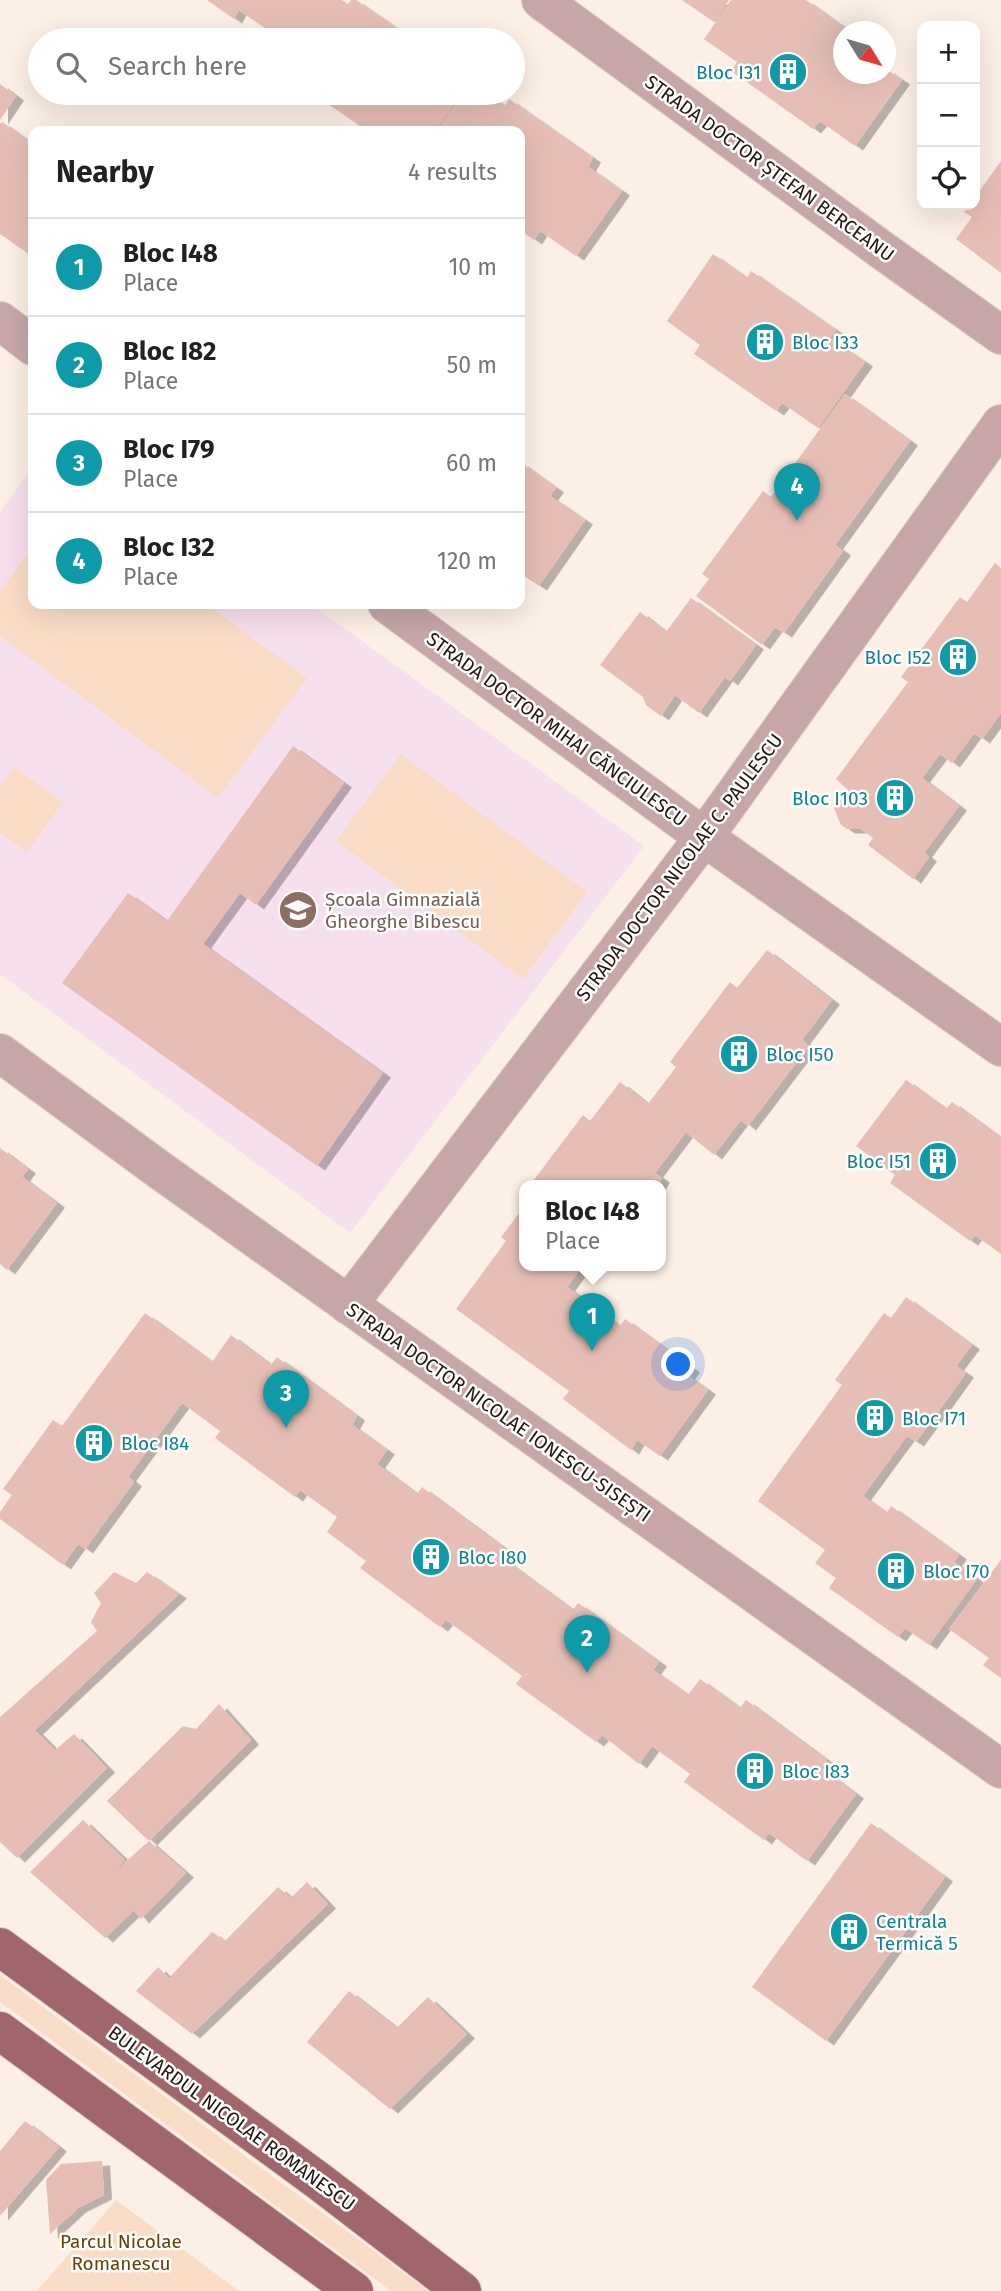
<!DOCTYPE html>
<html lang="en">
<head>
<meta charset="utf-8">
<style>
  body { margin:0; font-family:"Fira Sans",sans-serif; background:#f6f6f6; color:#202124 }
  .controls { position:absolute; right:21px; top:21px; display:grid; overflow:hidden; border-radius:14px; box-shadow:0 7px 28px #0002 }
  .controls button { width:63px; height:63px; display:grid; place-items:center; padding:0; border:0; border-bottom:2px solid #e0e0e0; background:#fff; color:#202124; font:35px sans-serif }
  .compass { position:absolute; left:833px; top:21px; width:63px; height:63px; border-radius:50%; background:#fff; box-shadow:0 7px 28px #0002; rotate:127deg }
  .you { position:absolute; left:679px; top:1365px; width:24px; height:24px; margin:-18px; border:5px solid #fff; border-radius:50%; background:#1a73e8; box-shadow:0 0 0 10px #1a73e833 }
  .badge { display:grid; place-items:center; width:46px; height:46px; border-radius:50%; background:#2563eb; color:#fff; font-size:23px; font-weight:700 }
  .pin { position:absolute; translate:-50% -58px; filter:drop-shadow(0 2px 4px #0008) }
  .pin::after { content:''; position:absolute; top:37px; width:24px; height:21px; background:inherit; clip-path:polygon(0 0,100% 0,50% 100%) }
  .popup { position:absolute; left:519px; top:1180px; width:147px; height:91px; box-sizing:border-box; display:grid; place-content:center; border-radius:14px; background:#fff; filter:drop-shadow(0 2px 5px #0005); font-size:23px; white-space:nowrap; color:#757577 }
  .popup b { font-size:26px; color:#202124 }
  .popup::after { content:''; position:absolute; left:50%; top:100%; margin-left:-14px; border:14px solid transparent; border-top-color:#fff }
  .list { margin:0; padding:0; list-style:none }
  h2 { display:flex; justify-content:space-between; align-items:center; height:91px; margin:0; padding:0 28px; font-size:30px }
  h2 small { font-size:23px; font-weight:400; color:#757577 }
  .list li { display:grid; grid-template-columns:46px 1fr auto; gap:21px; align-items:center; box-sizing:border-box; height:98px; padding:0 28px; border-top:2px solid #e0e0e0 }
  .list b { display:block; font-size:26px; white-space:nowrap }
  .list p { margin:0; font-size:23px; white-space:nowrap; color:#757577 }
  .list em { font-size:23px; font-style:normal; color:#757577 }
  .icon { flex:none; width:38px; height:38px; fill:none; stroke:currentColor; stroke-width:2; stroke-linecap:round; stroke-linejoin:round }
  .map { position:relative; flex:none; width:1001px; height:2291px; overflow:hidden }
  .search { position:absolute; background:#fff; box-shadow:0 7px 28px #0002; left:28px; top:28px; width:497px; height:77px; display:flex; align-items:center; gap:18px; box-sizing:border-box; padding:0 24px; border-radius:38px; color:#757577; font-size:26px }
  .panel { position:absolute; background:#fff; box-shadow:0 7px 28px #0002; left:28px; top:126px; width:497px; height:483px; border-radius:14px }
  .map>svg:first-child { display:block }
  .education { fill:#f7e0ed }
  .green { fill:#faddc6 }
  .building { fill:#e6beb6; filter:url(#shadow) }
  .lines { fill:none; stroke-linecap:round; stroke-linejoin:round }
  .minor-casing { stroke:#d9cdc3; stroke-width:40 }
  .major-casing { stroke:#d9cdc3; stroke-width:40 }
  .minor { stroke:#c7a6a8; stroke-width:38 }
  .major { stroke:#a0666b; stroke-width:38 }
  .labels { text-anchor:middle; stroke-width:5; stroke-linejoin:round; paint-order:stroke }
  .culture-label { font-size:19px; fill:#0d838f; stroke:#fefefe; text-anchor:start }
  .street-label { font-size:19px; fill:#23180f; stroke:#fefefe }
  .education-label { font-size:19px; fill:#785e54; stroke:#fefefe; text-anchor:start }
  .park-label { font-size:19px; fill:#6f3c03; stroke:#fefefe }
</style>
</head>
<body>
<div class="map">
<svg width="1001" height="2291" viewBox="0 0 1001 2291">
  <defs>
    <filter id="shadow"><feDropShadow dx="8" dy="4.5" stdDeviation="0" flood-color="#0004"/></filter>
  </defs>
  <rect width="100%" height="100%" fill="#fcefe5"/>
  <path class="education" d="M33,467V604H311L644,846L350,1233L0,974V512Z"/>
  <path class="green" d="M33,546V604H206L307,678L218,798L0,636V591Z
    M401,754L587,892L523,979L336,841Z
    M14,767L63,802L27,852L0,833V788Z
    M0,1975L428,2291H391L0,2002Z
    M116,2200L239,2291H37Z"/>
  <path class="building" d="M207,0H342L348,4L351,0H356L413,40H273L276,36L239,10L234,19Z
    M682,0H729L714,22Z
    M731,0H806L850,32H844V74H886V69L902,80L855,146L820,121L813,129L731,71L737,62L704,39Z
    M0,84L16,96L0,120Z
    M312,93H462L435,131H386L383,129L382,131H367Z
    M464,93H486L505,106L509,99L593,158L588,167L622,191L576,256L540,231L534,240L520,230V131H437Z
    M2,122L33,144V257L0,234V124Z
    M1001,161V273L956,239L972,217L964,212L969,205H975V197Z
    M713,254L747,278L751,271L836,330L830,338L865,362L818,428L782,403L776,411L694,354L700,345L667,321Z
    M845,394L910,441L835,545L843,551L784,633L775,627L762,645L696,596L709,579L702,574L763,491L771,497Z
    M520,462L556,488L550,496L585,520L539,586L520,573Z
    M995,563L1001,568V713L982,739L974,733L952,763L940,754L922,778L959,806L924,853L929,857L913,879L868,845L873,838L861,829H847L841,825L834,808L848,790L836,779L908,682L901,677L960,597L967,602Z
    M691,598L756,645L730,681L725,677L699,713L675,695L661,716L646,705L643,697L600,665L640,612L666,632Z
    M293,746L344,783L256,905L240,893L203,944L383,1073L317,1166L62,983L128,893L167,921Z
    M767,950L832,1000L802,1040L809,1046L748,1126L741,1120L714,1155L686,1132L655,1173L662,1178L658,1185H530L583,1115L590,1121L620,1082L648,1104L676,1067L670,1062L730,982L737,988Z
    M906,1080L946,1109L952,1102L1001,1138V1254L975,1235L970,1241L890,1183L895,1175L856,1146Z
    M0,1148L28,1169L22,1177L57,1203L7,1270L0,1264Z
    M524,1207V1265H583L567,1287L620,1326L625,1319L692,1368L687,1375L708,1390L660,1456L637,1440L631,1450L563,1399L569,1391L456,1309L506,1241L501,1237Z
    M906,1297L972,1345L956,1366L966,1373L946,1401L916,1442L907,1436L863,1496L887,1513L891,1506L959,1555L954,1562L977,1579L929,1645L905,1628L898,1637L829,1588L836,1578L815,1563L825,1550L758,1501L842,1385L835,1380L884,1313L891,1318Z
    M145,1313L212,1362L231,1335L271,1365L277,1357L357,1416L352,1425L387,1450L377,1464L417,1494L422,1487L503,1547L497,1554L532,1580L573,1610L578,1603L659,1662L653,1670L688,1695L700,1679L740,1708L746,1700L827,1760L821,1768L856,1794L807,1861L769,1833L764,1840L684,1782L690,1774L652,1746L639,1764L602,1735L596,1742L516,1684L522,1676L483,1647L446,1620L440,1627L360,1568L366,1561L327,1532L337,1517L300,1490L295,1497L215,1438L220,1431L182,1403L128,1477L134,1482L85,1549L78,1544L63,1565L0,1519V1512L12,1495L3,1489L53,1420L62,1426Z
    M1001,1560V1678L983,1665L989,1658L949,1629Z
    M114,1572L136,1583L147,1572L179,1594L35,1730L55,1750L74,1734L107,1768L17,1858L0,1842V1717L97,1631L91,1622L101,1603L94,1593Z
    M219,1704L251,1740L149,1841L107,1801L183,1726L196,1729Z
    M83,1820L125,1860L94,1890L149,1841L186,1873L141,1919L134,1910L105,1938L30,1872Z
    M871,1823L945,1877L826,2041L752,1987Z
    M307,1882L328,1904L192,2034L136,1991L158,1967L169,1978L212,1932L225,1941L278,1887L291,1898Z
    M349,1991L397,2028L428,1997L467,2034L390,2109L307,2042Z
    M25,2121L59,2147L0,2216V2151Z
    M102,2161L104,2195L78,2208L50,2234L46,2180L61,2164Z"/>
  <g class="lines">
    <g class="minor-casing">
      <path id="minor" d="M541,0L879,248L1001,335
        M0,321L33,346
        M387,604L704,837L1001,1047
        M0,1053L161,1171L1001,1769
        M348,1305L704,837L1001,424"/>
    </g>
    <g class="major-casing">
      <path id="major" d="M0,1947L320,2182L462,2291
        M0,2031L354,2291"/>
    </g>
    <use href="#minor" class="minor"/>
    <use href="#major" class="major"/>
  </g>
  <defs>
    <g id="building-disc" transform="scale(2.0125)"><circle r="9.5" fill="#0f9aa8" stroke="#fefefe"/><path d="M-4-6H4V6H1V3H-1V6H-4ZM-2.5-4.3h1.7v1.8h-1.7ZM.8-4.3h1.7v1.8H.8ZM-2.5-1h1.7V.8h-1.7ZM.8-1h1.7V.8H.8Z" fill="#fff"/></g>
    <g id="school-disc" transform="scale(2.0125)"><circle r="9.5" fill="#8d6e63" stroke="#fefefe"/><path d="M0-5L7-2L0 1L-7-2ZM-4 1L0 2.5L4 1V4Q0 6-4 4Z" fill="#fff"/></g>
  </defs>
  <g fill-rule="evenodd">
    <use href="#building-disc" x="788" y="72"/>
    <use href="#building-disc" x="765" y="342"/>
    <use href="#building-disc" x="958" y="657"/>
    <use href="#building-disc" x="895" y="798"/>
    <use href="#school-disc" x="298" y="910"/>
    <use href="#building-disc" x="739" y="1054"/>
    <use href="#building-disc" x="938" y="1161"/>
    <use href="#building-disc" x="875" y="1418"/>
    <use href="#building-disc" x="94" y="1443"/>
    <use href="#building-disc" x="431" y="1557"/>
    <use href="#building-disc" x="896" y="1571"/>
    <use href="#building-disc" x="755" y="1771"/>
    <use href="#building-disc" x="849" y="1932"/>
  </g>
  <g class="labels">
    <g class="culture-label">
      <text x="761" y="79" text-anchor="end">Bloc I31</text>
      <text x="792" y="349">Bloc I33</text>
      <text x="931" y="664" text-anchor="end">Bloc I52</text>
      <text x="868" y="805" text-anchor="end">Bloc I103</text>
      <text x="766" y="1061">Bloc I50</text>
      <text x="911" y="1168" text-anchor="end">Bloc I51</text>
      <text x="902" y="1425">Bloc I71</text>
      <text x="121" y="1450">Bloc I84</text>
      <text x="458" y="1564">Bloc I80</text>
      <text x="923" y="1578">Bloc I70</text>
      <text x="782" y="1778">Bloc I83</text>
      <text x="876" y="1928">Centrala<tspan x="876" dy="22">Termică 5</tspan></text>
    </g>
    <g class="street-label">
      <text transform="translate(770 168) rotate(36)" y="7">STRADA DOCTOR ȘTEFAN BERCEANU</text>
      <text transform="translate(557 729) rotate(36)" y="7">STRADA DOCTOR MIHAI CĂNCIULESCU</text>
      <text transform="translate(679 867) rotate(-53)" y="7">STRADA DOCTOR NICOLAE C. PAULESCU</text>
      <text transform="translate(499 1412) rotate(35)" y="7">STRADA DOCTOR NICOLAE IONESCU-SISEȘTI</text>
      <text transform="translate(232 2118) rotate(36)" y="7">BULEVARDUL NICOLAE ROMANESCU</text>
    </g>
    <g class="education-label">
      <text x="325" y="906">Școala Gimnazială<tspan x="325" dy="22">Gheorghe Bibescu</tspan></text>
    </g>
    <g class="park-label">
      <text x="121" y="2248">Parcul Nicolae<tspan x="121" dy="22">Romanescu</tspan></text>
    </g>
  </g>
</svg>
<div class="controls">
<button>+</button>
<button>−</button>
<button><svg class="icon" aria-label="locate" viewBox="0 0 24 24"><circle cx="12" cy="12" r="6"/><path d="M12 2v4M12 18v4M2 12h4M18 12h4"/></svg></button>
</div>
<svg class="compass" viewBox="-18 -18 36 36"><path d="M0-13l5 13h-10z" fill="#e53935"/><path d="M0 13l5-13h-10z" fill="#757577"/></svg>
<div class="you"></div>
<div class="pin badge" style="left:592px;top:1351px;background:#0f9aa8">1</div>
<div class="popup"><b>Bloc I48</b>Place</div>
<div class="pin badge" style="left:587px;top:1673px;background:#0f9aa8">2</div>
<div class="pin badge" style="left:286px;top:1428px;background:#0f9aa8">3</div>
<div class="pin badge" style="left:797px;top:521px;background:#0f9aa8">4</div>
<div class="search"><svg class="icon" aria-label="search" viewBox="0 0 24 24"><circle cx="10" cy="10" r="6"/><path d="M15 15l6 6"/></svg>Search here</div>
<section class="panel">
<h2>Nearby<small>4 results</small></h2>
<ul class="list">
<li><span class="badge" style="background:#0f9aa8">1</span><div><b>Bloc I48</b><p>Place</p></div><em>10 m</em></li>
<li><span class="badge" style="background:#0f9aa8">2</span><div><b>Bloc I82</b><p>Place</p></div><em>50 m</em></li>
<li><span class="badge" style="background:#0f9aa8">3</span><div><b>Bloc I79</b><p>Place</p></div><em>60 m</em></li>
<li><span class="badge" style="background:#0f9aa8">4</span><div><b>Bloc I32</b><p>Place</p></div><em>120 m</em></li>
</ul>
</section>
</div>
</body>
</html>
